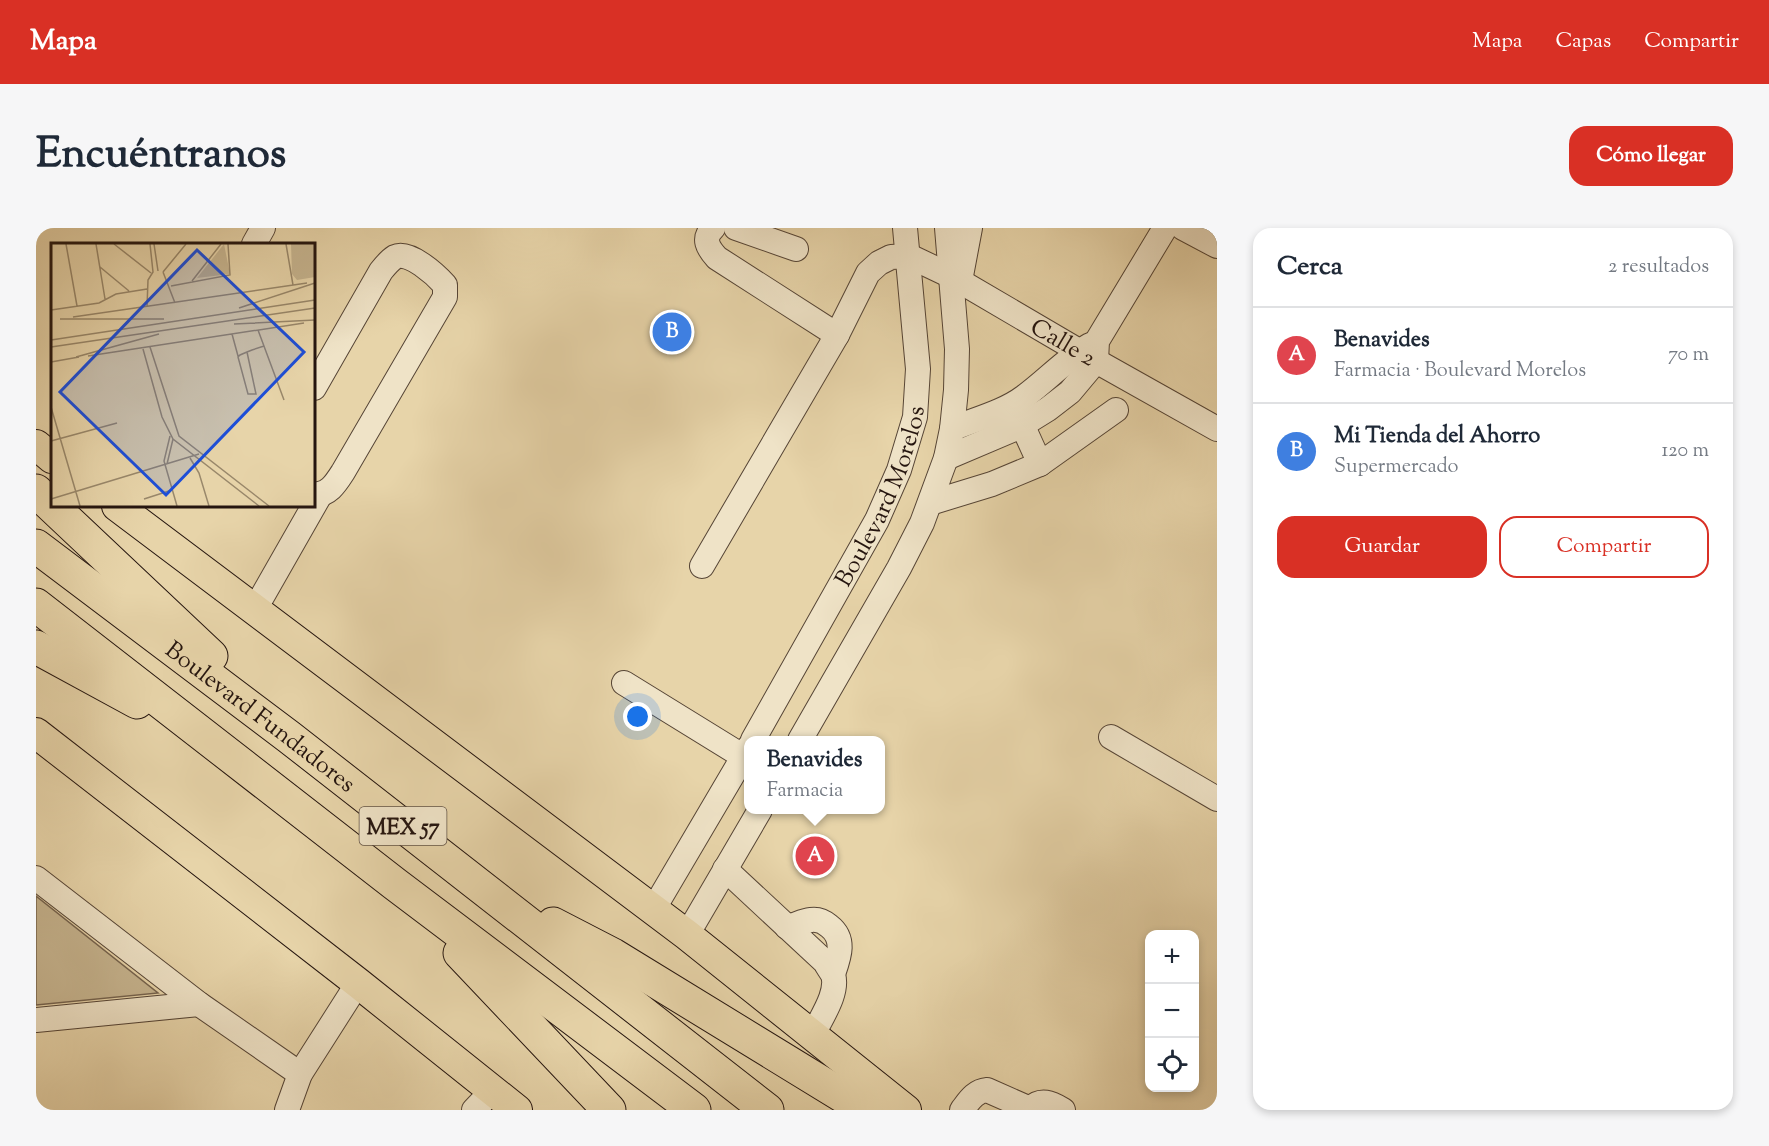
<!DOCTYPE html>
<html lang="es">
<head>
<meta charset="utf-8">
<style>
  body { margin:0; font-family:"Sorts Mill Goudy",serif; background:#f6f6f7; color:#1f2937 }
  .controls { position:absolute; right:18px; bottom:18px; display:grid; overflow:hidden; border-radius:12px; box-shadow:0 3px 9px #0003 }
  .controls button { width:54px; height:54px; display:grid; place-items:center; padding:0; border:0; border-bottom:2px solid #e0e1e3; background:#fff; color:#1f2937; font:30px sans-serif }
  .you { position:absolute; left:602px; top:489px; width:21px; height:21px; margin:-15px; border:4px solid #fff; border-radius:50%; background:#1a73e8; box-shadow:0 0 0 9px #1a73e833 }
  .badge { display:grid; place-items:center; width:39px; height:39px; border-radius:50%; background:#d93025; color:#fff; font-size:20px; font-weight:700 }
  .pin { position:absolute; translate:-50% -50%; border:3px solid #fff; box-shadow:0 2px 6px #0006 }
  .popup { position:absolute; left:708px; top:508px; width:141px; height:78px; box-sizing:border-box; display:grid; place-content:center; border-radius:12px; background:#fff; filter:drop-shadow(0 2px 4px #0005); font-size:20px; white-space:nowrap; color:#747a83 }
  .popup b { font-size:22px; color:#1f2937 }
  .popup::after { content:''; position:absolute; left:50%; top:100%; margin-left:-12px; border:12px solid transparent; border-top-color:#fff }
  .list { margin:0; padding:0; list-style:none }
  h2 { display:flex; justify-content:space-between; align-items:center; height:78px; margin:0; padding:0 24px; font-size:26px }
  h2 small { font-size:20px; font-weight:400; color:#747a83 }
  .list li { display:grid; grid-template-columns:39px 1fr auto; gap:18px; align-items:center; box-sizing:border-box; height:96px; padding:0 24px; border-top:2px solid #e0e1e3 }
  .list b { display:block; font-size:22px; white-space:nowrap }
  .list p { margin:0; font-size:20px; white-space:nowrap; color:#747a83 }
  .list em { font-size:20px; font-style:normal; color:#747a83 }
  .actions { display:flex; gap:12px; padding:18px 24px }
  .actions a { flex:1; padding:14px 0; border:2px solid #d93025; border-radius:18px; text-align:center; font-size:21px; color:#d93025 }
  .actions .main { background:#d93025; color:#fff }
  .icon { flex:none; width:33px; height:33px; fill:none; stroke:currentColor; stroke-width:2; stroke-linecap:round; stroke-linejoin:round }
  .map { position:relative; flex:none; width:1181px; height:882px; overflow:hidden; border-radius:18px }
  header { display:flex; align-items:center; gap:36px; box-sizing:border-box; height:84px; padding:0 30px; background:#d93025; color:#fff }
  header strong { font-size:28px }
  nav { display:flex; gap:33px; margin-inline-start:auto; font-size:21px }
  .intro { display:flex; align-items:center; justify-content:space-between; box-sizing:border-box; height:144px; padding:0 36px }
  h1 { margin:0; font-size:42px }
  .button { padding:15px 27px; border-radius:18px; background:#d93025; color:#fff; font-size:21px; font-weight:700 }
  main { display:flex; gap:36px; padding:0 36px }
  aside { flex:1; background:#fff; border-radius:18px; box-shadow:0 3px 9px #0003 }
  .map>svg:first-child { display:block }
  .green { fill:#c6b48f; stroke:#76644f; stroke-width:1.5 }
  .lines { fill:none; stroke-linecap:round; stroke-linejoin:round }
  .minor-casing { stroke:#564536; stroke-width:26 }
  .major-casing { stroke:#25150f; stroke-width:32 }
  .highway-casing { stroke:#25150f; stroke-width:35 }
  .minor { stroke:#efe3c7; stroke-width:24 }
  .major { stroke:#e7d4a9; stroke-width:30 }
  .highway { stroke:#e7d4a9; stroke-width:33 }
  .labels { text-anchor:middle; stroke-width:4.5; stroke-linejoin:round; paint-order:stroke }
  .shield { fill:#efe3c7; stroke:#625346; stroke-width:1.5 }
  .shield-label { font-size:22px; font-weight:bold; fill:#25150f }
  .street-label { font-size:24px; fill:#25150f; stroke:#efe3c7 }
  .inset-road { fill:none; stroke:#99886b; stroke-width:1.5 }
  .view { fill:#1d4ed8; fill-opacity:0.15; stroke:#1d4ed8; stroke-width:3 }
  .inset-edge { fill:none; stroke:#25150f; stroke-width:3 }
</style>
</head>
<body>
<header>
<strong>Mapa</strong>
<nav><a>Mapa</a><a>Capas</a><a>Compartir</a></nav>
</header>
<div class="intro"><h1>Encuéntranos</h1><a class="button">Cómo llegar</a></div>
<main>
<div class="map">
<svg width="1181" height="882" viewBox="0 0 1181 882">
  <rect width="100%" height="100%" fill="#e7d4a9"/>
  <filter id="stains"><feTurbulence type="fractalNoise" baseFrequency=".00333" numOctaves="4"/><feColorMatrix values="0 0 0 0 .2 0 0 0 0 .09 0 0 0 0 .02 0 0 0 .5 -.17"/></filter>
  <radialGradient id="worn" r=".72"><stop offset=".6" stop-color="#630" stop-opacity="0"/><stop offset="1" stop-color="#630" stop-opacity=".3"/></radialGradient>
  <path class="green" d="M0,668L122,765L0,777Z"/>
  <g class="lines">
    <g class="minor-casing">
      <g id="minor">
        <path d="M677,0C666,11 672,20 681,30L801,107"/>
        <path d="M700,0L760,21"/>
        <path d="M1147,0L1181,18"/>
        <path d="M218,16L227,0"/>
        <path d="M924,53L934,0"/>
        <path d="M278,160L345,43C349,38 354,32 359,29C373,22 400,47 409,57V69L307,244C300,255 292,268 278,266"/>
        <path d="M980,183L1004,236"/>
        <path d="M916,201C940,191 968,184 988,169C1011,152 1030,131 1054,117"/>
        <path d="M910,230L983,199L1012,181L1034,164L1060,133L1061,113L1129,0"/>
        <path d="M894,275L956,256L1004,236L1080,182"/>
        <path id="s1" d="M666,338L801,107L832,45L843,35L855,29L873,28L915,48L1060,133L1181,201"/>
        <path d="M219,381L284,267"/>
        <path d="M588,455L708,529"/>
        <path d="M1075,509L1181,571"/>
        <path id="s2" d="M717,512L841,292L863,242L879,189L882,141L869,0"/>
        <path d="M764,512L863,340L886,295L910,230L916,201L920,162L921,121L911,0"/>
        <path d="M689,641L789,734C791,738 795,743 797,747C803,765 784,791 777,807"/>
        <path d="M0,650L163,776L264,846"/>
        <path d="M617,682L713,519"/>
        <path d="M751,699C759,697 767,693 775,692C782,691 787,693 793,698C810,711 803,729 797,746"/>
        <path d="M651,707L724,582"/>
        <path d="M0,792L163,776"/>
        <path d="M994,881C1005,870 1015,875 1027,882"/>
        <path d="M251,882L264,846L322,755"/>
        <path d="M438,882L457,862"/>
        <path d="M926,882C933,873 939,863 951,862L994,881"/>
      </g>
    </g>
    <g class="major-casing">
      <path id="major" d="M0,217L16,230
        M81,278L651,707L870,882
        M0,505L322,755L481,882"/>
    </g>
    <g class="highway-casing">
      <g id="highway">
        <path d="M0,263L175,428"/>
        <path id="s3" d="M0,318L253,509L731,882"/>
        <path d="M0,377L359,656L658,882"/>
        <path d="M0,419L101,474"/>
        <path d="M517,696L577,727L830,882"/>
        <path d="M424,725L573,882"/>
      </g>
    </g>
    <use href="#minor" class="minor"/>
    <use href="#major" class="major"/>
    <use href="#highway" class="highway"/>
  </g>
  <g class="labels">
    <rect class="shield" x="323.5" y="579" width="87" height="38" rx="4.5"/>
    <g class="shield-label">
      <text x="367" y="606">MEX 57</text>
    </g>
    <g class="street-label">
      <text dy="8" stroke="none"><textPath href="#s1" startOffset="560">Calle 2</textPath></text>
      <text dy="8" stroke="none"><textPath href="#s2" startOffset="276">Boulevard Morelos</textPath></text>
      <text dy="8" stroke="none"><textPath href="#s3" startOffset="282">Boulevard Fundadores</textPath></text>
    </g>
  </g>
  <g transform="translate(15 15)">
    <rect width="264" height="264" fill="#e7d4a9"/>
    <path d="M173,1L179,31L146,35ZM240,1H264V34L246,37L241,31Z" fill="#c6b48f"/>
    <path class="inset-road" d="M15,1L26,63M45,1L54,56M63,1L100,30M103,1L107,28M235,1L242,42M49,24L78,48M112,29L135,1M112,29L124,60M141,38L170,1M120,43L179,32L177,1M96,64L97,37L102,29L99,1M188,65L264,40M0,67L48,60L65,51L96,46M22,74L256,40M9,76H113M183,81L264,77M207,87L233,157M181,91L187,113M0,97L264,57M0,104L264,65M99,104L128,193L218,263M92,106L111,174L122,196L208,263M196,109L205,151H197L187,114L189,112L196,109L201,107L213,103M37,113L253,80M25,114L108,91M0,119L28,114M0,164L29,263M119,193L113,218L126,263M0,198L66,180M139,215L148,230L158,263M116,221L122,196M0,256L148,211M93,256L121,247"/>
    <path class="view" d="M146,7L253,109L115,252L9,149Z"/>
    <rect width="264" height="264" class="inset-edge"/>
  </g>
  <rect width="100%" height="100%" filter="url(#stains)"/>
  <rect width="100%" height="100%" fill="url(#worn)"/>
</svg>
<div class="controls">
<button>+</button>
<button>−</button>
<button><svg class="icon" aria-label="locate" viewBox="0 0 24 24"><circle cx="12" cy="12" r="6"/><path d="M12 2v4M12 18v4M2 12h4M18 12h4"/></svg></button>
</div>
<div class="you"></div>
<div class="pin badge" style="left:779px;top:628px;background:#e0444e">A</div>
<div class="popup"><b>Benavides</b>Farmacia</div>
<div class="pin badge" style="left:636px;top:104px;background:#3f7fe0">B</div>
</div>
<aside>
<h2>Cerca<small>2 resultados</small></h2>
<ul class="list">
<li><span class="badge" style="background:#e0444e">A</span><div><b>Benavides</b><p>Farmacia · Boulevard Morelos</p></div><em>70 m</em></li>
<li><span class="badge" style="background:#3f7fe0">B</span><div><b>Mi Tienda del Ahorro</b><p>Supermercado</p></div><em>120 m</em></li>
</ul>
<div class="actions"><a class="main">Guardar</a><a>Compartir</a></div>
</aside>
</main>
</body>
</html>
